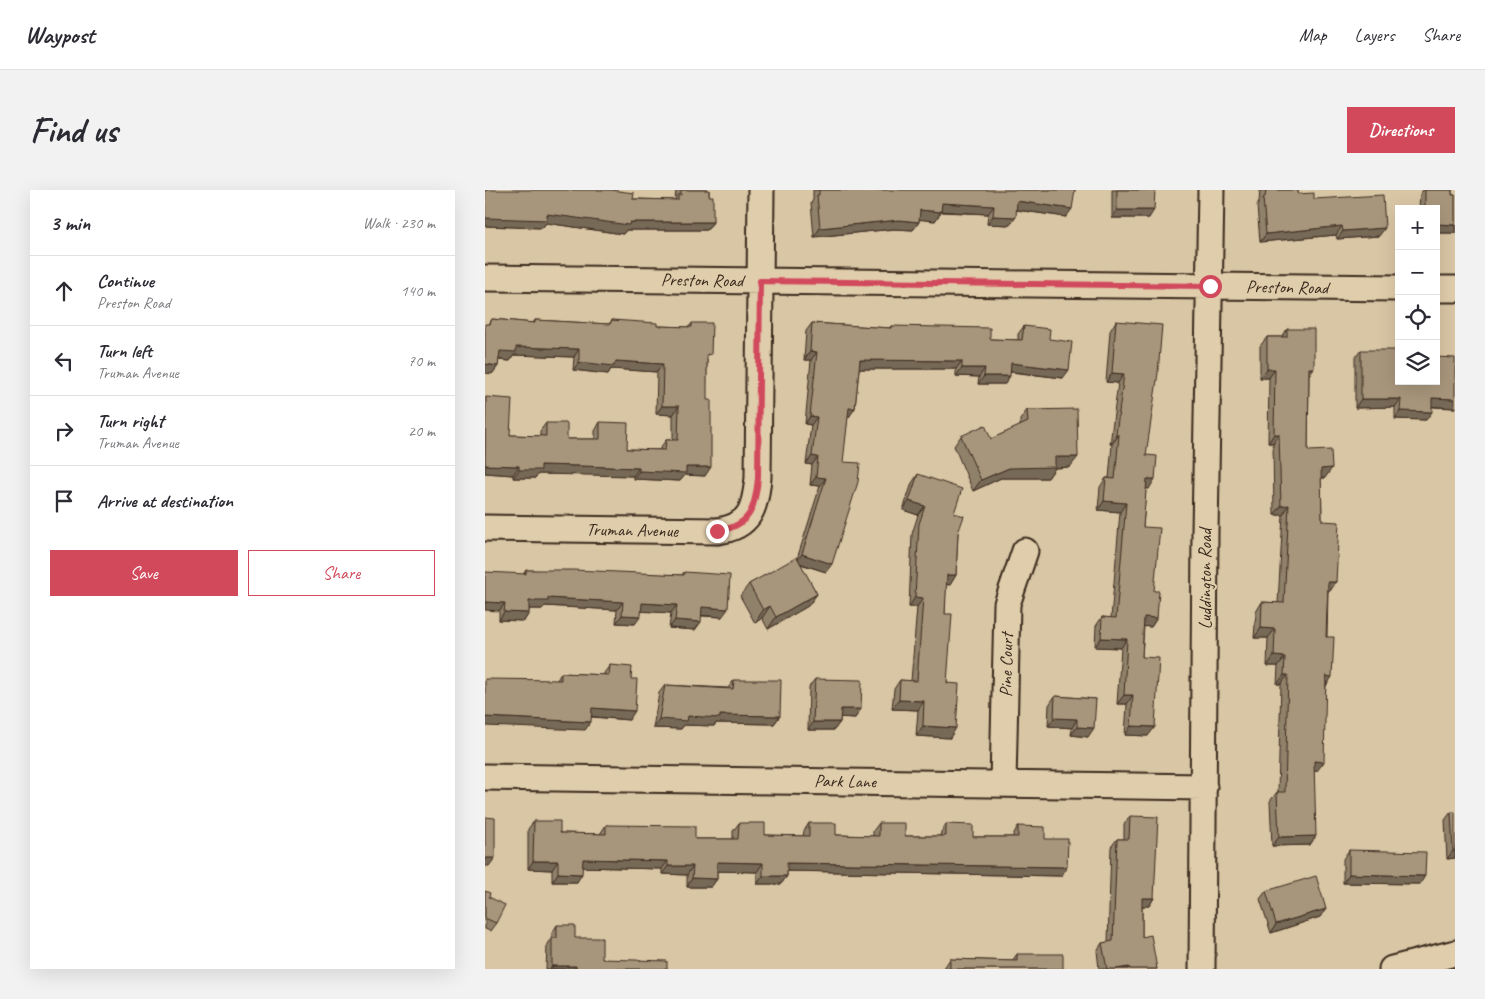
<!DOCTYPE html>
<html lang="en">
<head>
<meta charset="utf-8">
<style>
  body { margin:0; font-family:Caveat,sans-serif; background:#f2f2f3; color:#2b2b33 }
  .controls { position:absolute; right:15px; top:15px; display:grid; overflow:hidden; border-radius:0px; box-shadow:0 5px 20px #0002 }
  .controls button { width:45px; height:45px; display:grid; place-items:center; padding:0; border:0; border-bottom:1px solid #e1e1e2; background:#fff; color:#2b2b33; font:25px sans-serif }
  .stop { position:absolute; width:15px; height:15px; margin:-11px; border:4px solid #d1495b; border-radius:50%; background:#fff }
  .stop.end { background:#d1495b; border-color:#fff; box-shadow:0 1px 5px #0008 }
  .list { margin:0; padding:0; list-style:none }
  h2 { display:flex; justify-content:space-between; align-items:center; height:65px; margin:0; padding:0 20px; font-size:21px }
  h2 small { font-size:16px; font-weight:400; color:#7c7c81 }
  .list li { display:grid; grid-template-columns:32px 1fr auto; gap:15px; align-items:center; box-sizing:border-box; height:70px; padding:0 20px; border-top:1px solid #e1e1e2 }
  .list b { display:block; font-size:19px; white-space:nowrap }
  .list p { margin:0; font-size:16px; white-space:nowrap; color:#7c7c81 }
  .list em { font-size:16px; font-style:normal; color:#7c7c81 }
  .actions { display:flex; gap:10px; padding:15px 20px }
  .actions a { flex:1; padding:11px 0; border:1px solid #d1495b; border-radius:0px; text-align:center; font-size:18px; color:#d1495b }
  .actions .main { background:#d1495b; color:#fff }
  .icon { flex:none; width:28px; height:28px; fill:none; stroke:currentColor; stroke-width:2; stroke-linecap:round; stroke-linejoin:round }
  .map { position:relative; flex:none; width:970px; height:779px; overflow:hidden; border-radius:0px }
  header { display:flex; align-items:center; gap:30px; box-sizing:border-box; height:70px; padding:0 25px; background:#fff; border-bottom:1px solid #e1e1e2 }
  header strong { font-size:24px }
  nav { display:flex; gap:28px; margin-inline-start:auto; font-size:18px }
  .intro { display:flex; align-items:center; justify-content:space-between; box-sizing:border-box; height:120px; padding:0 30px }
  h1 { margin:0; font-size:35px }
  .button { padding:12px 22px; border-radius:0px; background:#d1495b; color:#fff; font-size:18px; font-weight:700 }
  main { display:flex; gap:30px; padding:0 30px }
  aside { flex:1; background:#fff; border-radius:0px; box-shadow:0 5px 20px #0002 }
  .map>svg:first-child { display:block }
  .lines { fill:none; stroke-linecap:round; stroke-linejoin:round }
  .minor-casing { stroke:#3b2a1e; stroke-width:29 }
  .minor { stroke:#e0cdab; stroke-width:25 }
  .wall { fill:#90816b; stroke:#3b2a1e }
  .shaded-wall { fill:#766957; stroke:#3b2a1e }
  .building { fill:#a8967c; stroke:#3b2a1e }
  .route { stroke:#d1495b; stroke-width:6 }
  .labels { text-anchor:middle; stroke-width:4; stroke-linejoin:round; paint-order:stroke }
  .street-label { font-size:18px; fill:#3b2a1e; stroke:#e0cdab }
</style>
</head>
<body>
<header>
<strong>Waypost</strong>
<nav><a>Map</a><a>Layers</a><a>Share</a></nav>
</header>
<div class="intro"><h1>Find us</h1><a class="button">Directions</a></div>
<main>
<aside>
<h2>3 min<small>Walk · 230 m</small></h2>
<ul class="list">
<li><svg class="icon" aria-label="ahead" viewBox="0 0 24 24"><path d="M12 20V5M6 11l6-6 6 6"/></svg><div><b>Continue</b><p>Preston Road</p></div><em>140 m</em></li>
<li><svg class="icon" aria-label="left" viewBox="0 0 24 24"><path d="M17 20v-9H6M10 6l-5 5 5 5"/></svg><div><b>Turn left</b><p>Truman Avenue</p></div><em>70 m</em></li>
<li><svg class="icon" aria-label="right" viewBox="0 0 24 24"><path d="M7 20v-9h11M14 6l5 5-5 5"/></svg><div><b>Turn right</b><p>Truman Avenue</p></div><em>20 m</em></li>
<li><svg class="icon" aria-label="arrive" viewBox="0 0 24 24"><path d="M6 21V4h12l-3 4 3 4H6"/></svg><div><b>Arrive at destination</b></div></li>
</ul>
<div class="actions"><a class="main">Save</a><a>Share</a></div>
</aside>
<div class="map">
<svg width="970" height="779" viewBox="0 0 970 779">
  <rect width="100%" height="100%" fill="#d9c6a5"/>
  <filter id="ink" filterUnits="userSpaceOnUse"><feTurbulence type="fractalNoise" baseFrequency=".02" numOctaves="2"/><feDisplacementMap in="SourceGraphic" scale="10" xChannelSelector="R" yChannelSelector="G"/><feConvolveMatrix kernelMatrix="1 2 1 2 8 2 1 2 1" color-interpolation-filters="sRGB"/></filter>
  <g filter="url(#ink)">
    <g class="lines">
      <g class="minor-casing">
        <path id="minor" d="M0,88L914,98
          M951,99H970
          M0,338L232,341C266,337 270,317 273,288L276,0
          M0,587L719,597
          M518,593L522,414L540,361
          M717,779L720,342L726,0
          M907,779L970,763"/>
      </g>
      <use href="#minor" class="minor"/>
    </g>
    <path class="wall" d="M191,0H224V6L228,32L222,40H141L138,44L61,33L57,38L0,36L148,9L190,10Z
      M328,0H377V1L590,0L581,27L531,20L525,35L502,34L503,24L456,22L450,31L434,29V32L428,40L409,39L329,47L326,13L328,10Z
      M627,0H670L664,28H627Z
      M775,0H813V4L829,9L894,46L852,49L851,45L775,52L772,16L774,12Z
      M938,0H967V5H970V43H951V19H934L935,4Z
      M7,129L48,133L50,130L124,134L127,130L172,136L204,137L207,133L222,170L220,286L200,285L195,291L148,289V286L90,284H53L50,288H28V285L0,283L1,207L25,245L55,246V241L61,233L82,249H110V241L115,232L142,259L175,260V258L181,250H188V225L171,224L172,182L126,179L123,184L88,180L89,167L29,165L25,171L13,170V176L7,184L4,134Z
      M631,131L661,265L664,299L661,298L658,337L669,401L672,428L666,437L659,436L657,467L663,546L640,545L642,514H632L636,458L610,457L611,436L617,427L626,428L635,322L613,320L615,297L621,288H624L627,254H625L633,193L621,192L625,141Z
      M327,133L404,138L406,136L505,149L533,150V144L539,136L564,149L578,188L525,182L520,194H493L494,187L471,186V179H374L370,218L364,227L363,226L341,382L315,374L332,404L323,416L283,439L277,428L270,433L255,406L264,394L312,369L335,296L325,295L327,275L321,274L326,235L320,234L326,170H319L321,141Z
      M802,139L824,186L823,261L840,288H836L837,331L851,392L845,401H843L841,496L832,581H829L825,655L787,656L785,611L792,602H793L796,494H792L793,476H782L783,448H769L771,422L777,412L793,413L798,325H789L788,253H783L784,188H775V156L782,147H797Z
      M876,160L970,218L947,217L941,230L910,229V217L870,218V168Z
      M542,220L585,277L570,278L563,288H516L488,301L469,256L476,246L506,249L535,236V230Z
      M433,284L469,323L473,343L471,385L465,395L461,394L460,424L462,493L465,548L431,546L433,520L407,519L409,499L415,490L426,491L432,417H424L427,344L433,325L418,320L427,293Z
      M41,380L197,385L199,382L237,427L216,426L210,440L184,438L186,423L156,421L150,434L131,433L132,420L60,416L57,419H44V423L39,431L14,430V421Z
      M125,475L146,489L144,530L106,527L100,540L72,490L76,483L119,485V483Z
      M330,489L376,519L370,528L355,527V532L349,540H323L324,497Z
      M249,490L295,526L289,534L231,533L229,536L199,535L196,539L168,538L174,503L180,495L243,498Z
      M570,506L611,509L603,547L586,545L587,538L563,536L564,515Z
      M966,622L970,668L962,669L960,630Z
      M645,626L669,708L664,716H657V747L672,779H614L612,761L617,753L623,752L626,657L632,649H639V634Z
      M49,631L75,643L115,644L121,635L210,649H248V641L254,633L280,645L318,646L319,641L324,633L351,645L388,646V641L394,633L420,646H455L456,642L461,634L488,647H528V645L533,636L560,649L576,686L302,681V686L296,694H272V682L232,681V689L226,697H202V685L177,684V679L97,677L92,692H67V680L43,679V639Z
      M864,660L935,694L858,693V669Z
      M0,701L4,707L11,733L5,741L0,739Z
      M781,701L841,719L835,727L786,743L775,709Z
      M72,735L90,748L117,769L182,779H61L62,756L66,749L67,743Z
      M532,764L578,779H459V778L465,769L527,771Z"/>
    <path class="shaded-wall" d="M532,11L587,19L581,27L526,19Z
      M457,13L509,16L503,24L451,21Z
      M435,20L456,22L450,31L429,29Z
      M632,20H669L664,28H627Z
      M62,24L145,32H228L222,40H141L138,44L61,33L57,38L0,36V28Z
      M508,26L531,27L525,35L502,34Z
      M414,30L434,32L428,40L409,39L329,47L335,38Z
      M951,34L970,35V43H951Z
      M857,36L851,45L775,52L781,44Z
      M900,38L894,46L852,49L858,41Z
      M31,157L94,159L89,167L29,165L25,171L9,169L15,161Z
      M325,161L332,162L326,170H319Z
      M375,170L477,171L471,179H369Z
      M131,171L178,174L172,182L126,179L123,184L88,180L94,172Z
      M526,173L584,180L578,188L520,181Z
      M0,174L13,176L7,184L0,183Z
      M477,178H500L494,187L471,186Z
      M824,178H829L822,188Z
      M782,179H790L784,188H775Z
      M627,183L639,184L633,193L621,192Z
      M499,186H525L520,194H493Z
      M947,208L970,209V218L941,216Z
      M876,209H916L910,217L870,218Z
      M177,216H194L188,225L171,224Z
      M364,218H370L364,227L359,226Z
      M915,221L947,222L941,230L910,229Z
      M325,226L332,227L326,235L320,234Z
      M789,244H794L788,253H783Z
      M631,245H634L627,254H625Z
      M327,266L333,267L327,275L321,274Z
      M570,267H593L585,277L570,278L563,288H516L488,301L496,290L524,278Z
      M0,275L34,276L28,285L0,283Z
      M56,275L96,276L154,278L148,286L53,284L50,288H28L34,280Z
      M201,277H226L220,286L200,285L195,291L148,289L154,281Z
      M847,278L840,288H829L836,279Z
      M331,287L341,288L335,296L325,295Z
      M662,289H670L664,299L656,298Z
      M424,311L440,316L433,325L418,320Z
      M619,311L641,313L635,322L613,320Z
      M804,315L798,325H789L796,316Z
      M317,364L347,374L341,382L311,372Z
      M462,385H471L465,395L455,394Z
      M843,392H851L845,401H837Z
      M332,404L323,416L283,439L291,427Z
      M430,407L438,408L432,417H424Z
      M63,408L138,412L132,420L60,416L57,419H39L44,411Z
      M0,412L20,413L14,421L0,420Z
      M157,413L192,415L186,423L151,421Z
      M285,416L277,428L270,433L278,420Z
      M217,417L243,419L237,427L211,425Z
      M19,422L44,423L39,431L14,430Z
      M137,425L156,426L150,434L131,433Z
      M659,427L672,428L666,437L653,436Z
      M190,430L216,432L210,440L184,438Z
      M776,438L790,439L783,448H769Z
      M616,448L642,449L636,458L610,457Z
      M789,466L800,467L793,476H782Z
      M799,485H803L796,494H792Z
      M841,486L847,487L841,496Z
      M639,505H648L642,514H632Z
      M414,510L439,511L433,520L407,519Z
      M107,518L150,521L144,530L101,526Z
      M356,519H376L370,528L350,527Z
      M235,525L295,526L289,534L231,533L229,536L199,535L196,539L168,538L174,529L203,526Z
      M0,527L106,532L100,540L0,536Z
      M569,528L592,529L587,538L563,536Z
      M328,532H355L349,540H323Z
      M438,536L471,538L465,548L431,546Z
      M646,536L670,537L663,546L640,545Z
      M592,537L609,538L603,547L586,545Z
      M829,571L839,572L832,581H822Z
      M831,646L825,655L787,656L794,647Z
      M970,660V668L962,669L968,661Z
      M0,668H10L4,676H0Z
      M98,669L183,671L177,679L92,677Z
      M48,671H73L67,680L43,679Z
      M232,672L278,673L272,682L226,681Z
      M302,673L582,677L576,686L296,681Z
      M183,676H208L202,685L177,684Z
      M73,683L97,684L92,692H67Z
      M864,684L940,686L935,694L858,693Z
      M278,686H302L296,694H272Z
      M207,688L232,689L226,697H202Z
      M657,708H669L664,716H651Z
      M841,719L835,727L786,743L791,734Z
      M67,776H91L89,779H65Z
      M644,777L643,779H631Z"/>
    <path class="building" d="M0,0H126L149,3L148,9L193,10V5H196V0H224V6H228V32H145L144,35L62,24V30L0,28Z
      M334,0H377V1L384,0H590L587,19L532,11L531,27L508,26L509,16L457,13L456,22L435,20L434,32L414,30L335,38L332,5H334Z
      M632,0H670L669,20H632Z
      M781,0H813V4L829,3V9L898,5L900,38L858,41L857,36L781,44L778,8L780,7Z
      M940,0H967V5H970V35L951,34V19H940Z
      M7,129L50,133V130L125,134L127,130L172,133V136L207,137V133H227L226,165L222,164V210H226V277H201V283L154,281V278L96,276L56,275V280H34V276L0,275L1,207L27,209L25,245L61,246V233H82V249H115V232L143,233L142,259L180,260L181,250H193L194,216H177L178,174L131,171L129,176L94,172V159L31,157V162L15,161L13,176L0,174V134H5Z
      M631,131L677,135L673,183L661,265L672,266L670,289H662L658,337L675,338L669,401H674L672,428L659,427L657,467L674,468L670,537L646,536L648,505H639L642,449L616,448L617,427L631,428L641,313L619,311L621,288L630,289L634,245H631L639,184L627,183Z
      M327,133L406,138V136L505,138V149L537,150L539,136L565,139L564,149L587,152L584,180L526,173L525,186H499L500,178H477V171L375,170L370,218H364L358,272L375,273L373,292L347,374L317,364L341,288L331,287L333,267L327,266L332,227L325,226L332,162L325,161Z
      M802,139H829V178H824L823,261L846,260L847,278L836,279L837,331L854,332L851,392H843L841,447H849L847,487L841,486L839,572L829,571L831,646L794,647L792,602H800L803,485H799L800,467L789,466L790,439L776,438L777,412L799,413L804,315L796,316L794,244H789L790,179H782V147H802Z
      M876,160H914V191H951V167L970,168V209L947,208V222L915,221L916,209H876Z
      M592,219L593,267H570V277L524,278L496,290L476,246L500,235L506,249L543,232L542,220Z
      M433,284L477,299L469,323L479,326L473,343L471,385H462L460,424H467L462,493L474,494L471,538L438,536L439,511L414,510L415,490L432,491L438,408L430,407L434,334L440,316L424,311Z
      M312,367L332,404L291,427L285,416L278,420L264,394Z
      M41,380H88L199,385V382L245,385L243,419L217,417L216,432L190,430L192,415L157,413L156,426L137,425L138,412L63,408V411H44V423L19,422L20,413L0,412V382L41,384Z
      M125,475L147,477L146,489H152L150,521L107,518L106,532L0,527V489L76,490V483L124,485Z
      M330,489L377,490L376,519H356L355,532H328Z
      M249,490H296L295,526L235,525V528L203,526L202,531L174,529L180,495L248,499Z
      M570,506L611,509L609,538L592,537V529L569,528Z
      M966,622H970V660L968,661Z
      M645,626L673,627L669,708H657V747L666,745L672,779H645L644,777L631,779H622L617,753L628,751L632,649H644Z
      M0,627L10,628V668H0Z
      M49,631H75V643L121,644V635L210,636V649H253L254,633H280V645L324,646V633H351V645L394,646V633H420V646H461V634L488,635V647H533V636L560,637V649H583L582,677L302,673V686H278V673L232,672V689L207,688L208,676H183V671L98,669L97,684L73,683V671H48Z
      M864,660L941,662L940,686L864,684Z
      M831,686L841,719L791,734L781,701Z
      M0,701L5,703L4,707L20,715L11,733L0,728Z
      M72,735H90V748H117V769L182,771V779H91V776H67V748H72Z
      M532,764H578V779H465V769L532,771Z"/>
  </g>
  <g class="lines" filter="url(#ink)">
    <path class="route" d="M232,341C266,336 270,318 273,288L275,91L725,96"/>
  </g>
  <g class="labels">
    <g class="street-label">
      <text transform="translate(217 90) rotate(1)" y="6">Preston Road</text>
      <text transform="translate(802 97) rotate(1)" y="6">Preston Road</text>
      <text transform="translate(147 340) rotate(1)" y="6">Truman Avenue</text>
      <text transform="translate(720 389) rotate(-90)" y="6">Luddington Road</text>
      <text transform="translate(521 475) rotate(-89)" y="6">Pine Court</text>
      <text transform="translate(360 591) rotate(1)" y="6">Park Lane</text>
    </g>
  </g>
</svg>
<div class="controls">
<button>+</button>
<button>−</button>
<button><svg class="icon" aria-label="locate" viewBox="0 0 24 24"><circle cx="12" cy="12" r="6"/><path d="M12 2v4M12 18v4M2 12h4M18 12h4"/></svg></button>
<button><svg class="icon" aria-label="layers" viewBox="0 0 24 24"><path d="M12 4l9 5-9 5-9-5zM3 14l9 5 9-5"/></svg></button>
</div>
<div class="stop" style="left:725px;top:96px"></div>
<div class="stop end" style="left:232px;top:341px"></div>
</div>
</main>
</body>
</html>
